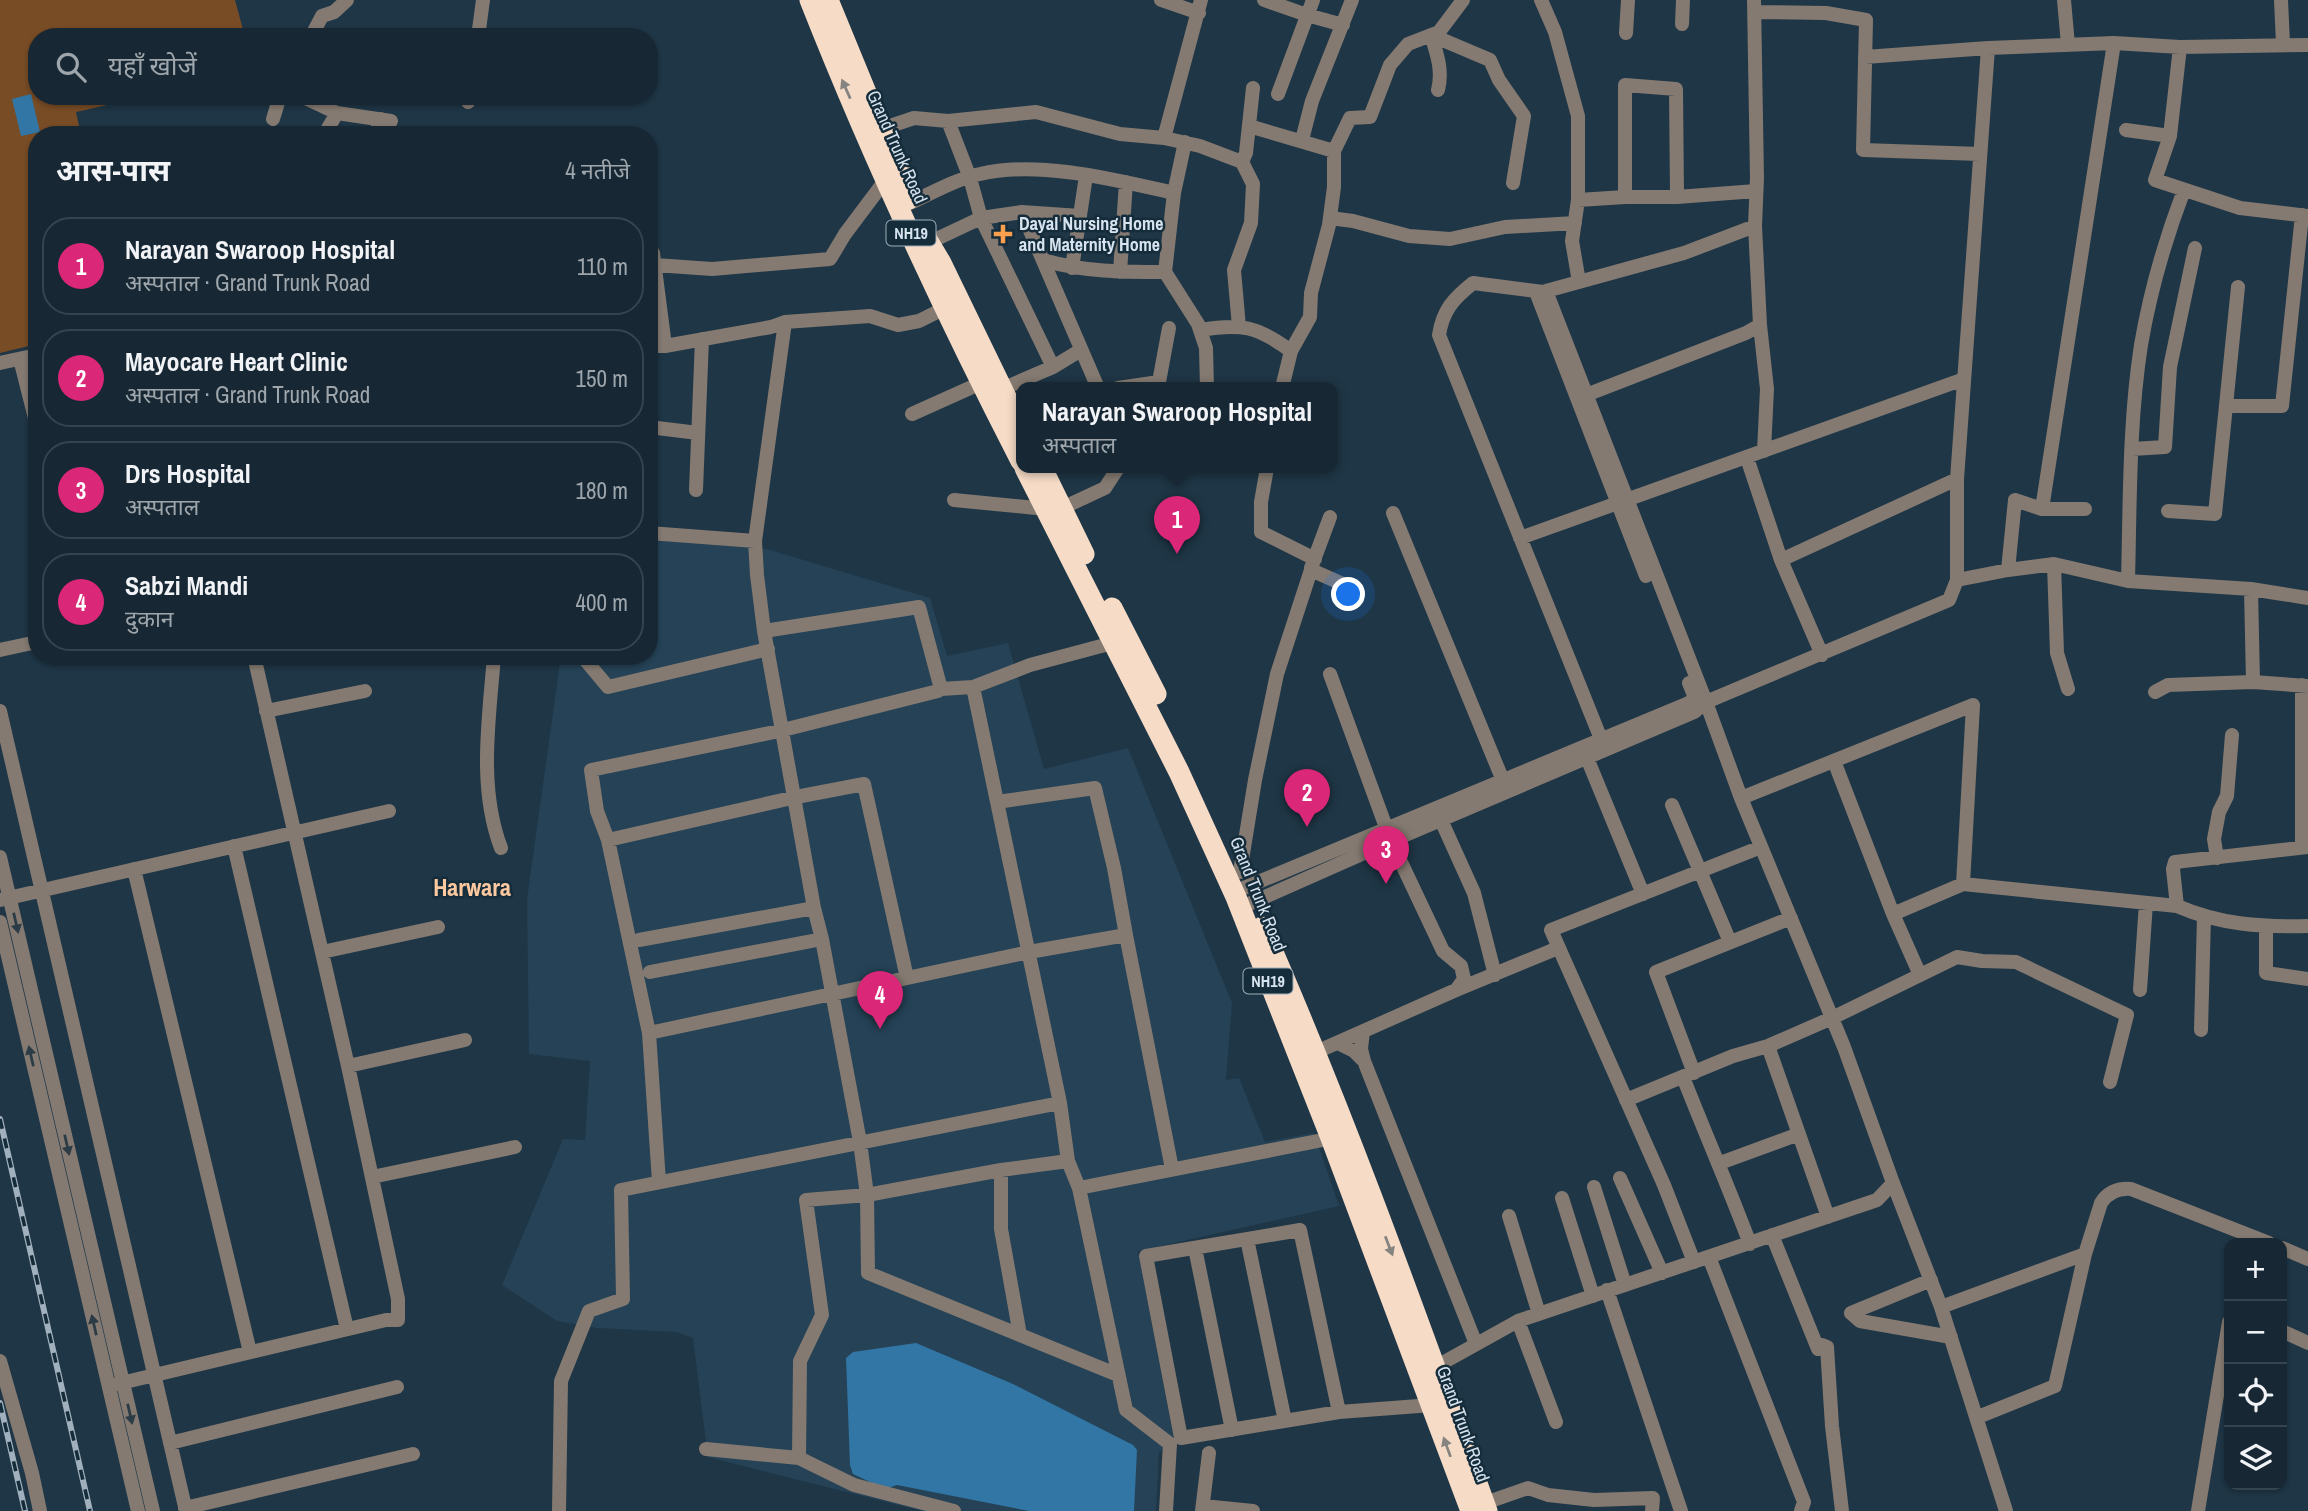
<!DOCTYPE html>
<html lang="hi">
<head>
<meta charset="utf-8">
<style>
  body { margin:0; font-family:"Archivo Narrow","Noto Sans Devanagari",sans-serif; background:#20303c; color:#f1f3f6 }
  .controls { position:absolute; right:21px; bottom:21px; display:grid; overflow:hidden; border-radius:14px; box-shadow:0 2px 5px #0004 }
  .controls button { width:63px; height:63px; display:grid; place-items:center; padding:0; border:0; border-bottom:2px solid #36444f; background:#172834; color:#f1f3f6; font:35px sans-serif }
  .you { position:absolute; left:1349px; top:595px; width:24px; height:24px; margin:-18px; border:5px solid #fff; border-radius:50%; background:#1a73e8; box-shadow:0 0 0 10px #1a73e833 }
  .badge { display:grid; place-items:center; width:46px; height:46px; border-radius:50%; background:#db2777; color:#fff; font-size:23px; font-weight:700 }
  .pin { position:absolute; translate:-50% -58px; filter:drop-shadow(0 2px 4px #0008) }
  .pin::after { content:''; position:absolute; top:37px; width:24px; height:21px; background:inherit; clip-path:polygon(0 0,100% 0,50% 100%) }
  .popup { position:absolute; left:1016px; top:382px; width:322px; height:91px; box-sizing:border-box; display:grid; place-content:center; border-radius:14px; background:#172834; filter:drop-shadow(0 2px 5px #0005); font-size:23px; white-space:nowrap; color:#9ea6ac }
  .popup b { font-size:26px; color:#f1f3f6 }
  .popup::after { content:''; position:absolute; left:50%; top:100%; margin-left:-14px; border:14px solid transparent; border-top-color:#172834 }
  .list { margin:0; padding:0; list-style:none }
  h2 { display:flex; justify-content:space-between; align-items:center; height:91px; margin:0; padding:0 28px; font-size:30px }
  h2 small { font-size:23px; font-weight:400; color:#9ea6ac }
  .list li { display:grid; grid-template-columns:46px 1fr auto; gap:21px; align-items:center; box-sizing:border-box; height:98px; margin:0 14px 14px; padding:0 14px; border:2px solid #36444f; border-radius:28px }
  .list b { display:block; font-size:26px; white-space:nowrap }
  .list p { margin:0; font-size:23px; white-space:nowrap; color:#9ea6ac }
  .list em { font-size:23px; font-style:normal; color:#9ea6ac }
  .icon { flex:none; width:38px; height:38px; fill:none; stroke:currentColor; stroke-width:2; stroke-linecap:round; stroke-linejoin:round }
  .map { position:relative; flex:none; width:2308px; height:1511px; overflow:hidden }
  .search { position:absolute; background:#172834; box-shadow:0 2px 5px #0004; left:28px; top:28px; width:630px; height:77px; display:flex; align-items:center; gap:18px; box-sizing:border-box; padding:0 24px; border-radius:28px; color:#9ea6ac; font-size:26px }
  .panel { position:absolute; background:#172834; box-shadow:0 2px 5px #0004; left:28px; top:126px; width:630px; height:539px; border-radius:28px }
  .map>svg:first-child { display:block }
  .built { fill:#254256 }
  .green { fill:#784c25 }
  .water { fill:#3176a4 }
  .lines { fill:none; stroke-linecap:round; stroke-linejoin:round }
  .minor { stroke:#847a71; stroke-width:14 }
  .highway { stroke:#f6dbc6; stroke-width:21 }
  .rail-casing { stroke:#a0b0bc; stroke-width:6 }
  .rail { stroke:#152c3b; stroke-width:3.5; stroke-dasharray:10; stroke-linecap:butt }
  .oneway { fill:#868480 }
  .oneway2 { fill:#2b3c46 }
  .poi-dot { fill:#f99f4d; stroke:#152c3b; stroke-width:2.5 }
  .labels { text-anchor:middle; stroke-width:5; stroke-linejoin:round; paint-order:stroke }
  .shield { fill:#152c3b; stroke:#9dadb9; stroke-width:2 }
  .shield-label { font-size:16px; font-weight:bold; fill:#d7e4ef }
  .street-label { font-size:18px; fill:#d7e4ef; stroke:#152c3b }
  .poi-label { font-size:18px; font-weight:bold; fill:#d7e4ef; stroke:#152c3b; text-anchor:start }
  .district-label { font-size:24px; font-weight:bold; fill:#fcc89f; stroke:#152c3b }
</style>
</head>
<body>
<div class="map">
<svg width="2308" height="1511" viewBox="0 0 2308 1511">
  <rect width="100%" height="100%" fill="#1f3646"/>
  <path class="built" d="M649,527L770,550L930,598L947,656L1008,643L1044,769L1128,748L1232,1003L1226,1080L1239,1078L1265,1142L1314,1133L1339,1206L1138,1251L1176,1452L1159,1451L1156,1511H922L708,1457L693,1338L677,1332L597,1328L557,1321L502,1285L563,1139L585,1140L590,1061L529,1054L527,899L561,656H649Z"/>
  <path class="green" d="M0,0H235L245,37H37V96H147L76,112L81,135H37V344L0,353Z"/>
  <path class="water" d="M31,94L40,132L21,136L12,99Z
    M916,1343L1013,1384L1133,1445L1137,1450L1134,1511H1029L897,1485L885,1489L853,1474L850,1465L846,1358L853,1352Z"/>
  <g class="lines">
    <path class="minor" d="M1161,0L1199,13
      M1264,0L1307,15L1343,25
      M1541,0L1555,32L1578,116V200L1625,197H1677L1756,191
      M1754,0L1757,178L1755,226L1760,325L1767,389L1764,451
      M2064,0L2068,45
      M2281,0L2283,44
      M1755,12L1826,13L1866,20L1863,150L1980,154
      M1682,24L1683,0
      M1626,33L1628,0
      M311,37L322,16L334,12L347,0
      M478,37L483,0
      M2180,47L2170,136L2155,180L2240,208L2308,216
      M1865,57L1988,48L2114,43L2180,47L2308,45
      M1438,90C1443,71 1437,54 1431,35L1490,60L1499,80L1524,116L1513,183
      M1278,94L1313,0
      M301,96L337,113L391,121
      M468,102L469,96
      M273,119L280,96
      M948,121L970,178L981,218L1053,367
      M1249,126L1334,151V187L1329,225L1311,293L1310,317L1291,351L1282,388
      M881,129L914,118L948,121L1036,112L1120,134L1164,138L1200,146L1242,162L1253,184L1251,223L1234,270L1239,327
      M2126,130L2170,136
      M324,135L337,113
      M375,135L381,119
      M1164,138L1201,0
      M1302,140L1312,101L1352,0
      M1334,151L1350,118L1370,117L1390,65L1408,44L1439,32L1463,0
      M1242,162L1246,153L1253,88
      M1174,193L1185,142
      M1625,197V85L1676,89L1677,197
      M1578,200L1572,241L1579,282
      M910,203C932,193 956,179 980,174C1039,160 1116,180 1174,193L1165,272
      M1022,212L1080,216
      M1330,218L1353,221L1409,236L1450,239L1505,227L1575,223
      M1755,226L1684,253L1546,291L1706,702L1741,798L1844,1047L1893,1183L1941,1307L2006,1511
      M928,243L981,218L1022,212L1098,388
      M649,253H653L665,346
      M1043,260C1084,272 1122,272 1165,272L1198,324L1206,348L1207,388
      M655,265L712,269L830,259L845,234L887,178
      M1072,268L1086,176
      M1120,272L1126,182
      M1536,292L1646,576
      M1543,292L1473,283C1453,299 1443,310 1439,335L1605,749
      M785,322L755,541L757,575L764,631L814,908L822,939L860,1142L867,1195L868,1273L1118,1375
      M1200,330C1241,323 1257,326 1291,351
      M649,346H665L771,327L785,322L870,316L898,325L919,321L945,308
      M20,359L37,426
      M0,363L37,355
      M1118,388L1159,382L1169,328
      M1002,389L1053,367L1081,350
      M1586,395L1746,333L1760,325
      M2226,406H2282L2302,215
      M912,414L981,383
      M649,427L698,433
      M2132,449L2165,447L2170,367L2195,248
      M1747,458L1781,560L1822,655
      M1267,468L1261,502V532L1315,559
      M696,490L702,339
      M954,500L1046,509
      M1062,508L1105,488L1118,468
      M2042,509L2114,43
      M2168,511L2215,514L2238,287
      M1393,513L1506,788
      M649,533L755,541
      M1520,538L1964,379
      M1781,560L1957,479
      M2054,564L2057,653L2068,689
      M1311,568L1330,517
      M2008,570L2015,500L2042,509H2085
      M1957,580L2008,570L2054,564L2128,581L2251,589L2308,598
      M2128,581C2130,502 2129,422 2141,345C2150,292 2165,240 2184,190
      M2251,589L2253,682
      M764,631L919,607L941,689L973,687L1060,1103L1068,1161L1079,1188L1126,1410L1170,1444L1166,1511
      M0,650L37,642
      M254,656L348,1066L465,1040
      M494,656C489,720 478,787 501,848
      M582,656L608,687L768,649
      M1330,674L1391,841L1443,951L1461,966L1464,979L1456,990
      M973,687L1030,665L1120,641
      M2155,692L2168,685L2253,682L2308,686
      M0,711L186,1511
      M266,711L365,691
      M1587,758L1643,894
      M1834,761L1893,914L1920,975
      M1741,798L1973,705L1963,884
      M997,802L1095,788L1114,868L1126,935
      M1672,805L1730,942
      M1441,820L1474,893L1495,975
      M608,840L796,797L864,784L907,978
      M234,846L347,1329
      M2302,847V685
      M0,857L153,1511
      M2217,858L2214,839L2219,812L2227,796L2232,735
      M134,869L250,1352
      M1240,872L1255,780L1277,674L1311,570L1354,589
      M1234,892L1689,703L1695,698L1689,683
      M0,900L389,811
      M2177,906L2173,869L2175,862L2308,847
      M1240,908L1391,841L1694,712L1706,702L1949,600L1957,580V479L1988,48
      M1893,914L1963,884L2177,906C2221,925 2261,927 2308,926
      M0,922L138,1511
      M2266,927V973L2308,979
      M639,940L814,908
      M322,952L438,927
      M650,972L822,939
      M2140,990L2146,903
      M2201,1030L2204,917
      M649,1033L608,840L597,811L591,770L779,731L938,691
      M1338,1043L1354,1051L1364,1061L1361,1049L1363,1031
      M1768,1046L1828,1217
      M1314,1053L1456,990L1558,948
      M1364,1061L1476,1344
      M1694,1073L1656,972L1791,918
      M1683,1077C1705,1133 1729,1188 1750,1244
      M1626,1100L1733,1056L1768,1046L1832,1018L1957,957L1982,961L2016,962L2127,1015L2110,1082
      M1720,1163L1799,1134
      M1001,1170V1229L1020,1335
      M372,1177L515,1147
      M1620,1178L1662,1273
      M659,1182L649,1033L1029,952L1126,935L1172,1169
      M1594,1187L1625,1285
      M1079,1188L1338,1137
      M1562,1198L1593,1296
      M1509,1216L1539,1314
      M1772,1235L1818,1349L1822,1345L1827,1347L1832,1426L1842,1511
      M1247,1239L1285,1421
      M1195,1248L1232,1430
      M2282,1248L2308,1259
      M1709,1257L1804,1502L1801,1511
      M1694,1262L1664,1185L1551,930L1761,847
      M1931,1280L1851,1313L1860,1321L1951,1337
      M1607,1290L1681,1511
      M1941,1307L2085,1254
      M1518,1321L1556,1422
      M2282,1331L2308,1343
      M0,1361L32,1473L40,1511
      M1428,1371L1518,1321L1877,1200L1893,1183
      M117,1384L386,1320H398V1299L348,1066
      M1339,1412L1300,1230L1146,1256L1181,1438L1339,1412L1432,1405
      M1978,1417L2055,1386L2085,1254L2101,1203C2108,1192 2118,1188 2131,1189L2269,1243
      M170,1443L397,1387
      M706,1449L799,1458L854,1485L954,1511
      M799,1458L800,1361L822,1315L806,1200L867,1195L1001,1170L1068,1161
      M1485,1503L1528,1488L1548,1495L1594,1500L1653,1498L1652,1511
      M1203,1506L1253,1511
      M185,1508L413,1454
      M559,1511L561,1381L589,1311L623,1299L621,1190L1060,1103
      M1202,1511L1209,1453
      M2198,1511L2229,1322"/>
    <path class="highway" d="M810,0C872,157 944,311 1021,461
      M828,0L881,129L897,162L909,199
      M926,238L941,263L1021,428
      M1025,468L1179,772L1236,897L1331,1138L1471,1511
      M1042,468L1084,554
      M1112,608L1156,694
      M1262,927C1346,1118 1416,1315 1487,1511"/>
    <g class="rail-casing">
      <path id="rail" d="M0,1119L90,1511
        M0,1403L25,1511"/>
    </g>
    <use href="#rail" class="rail"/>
  </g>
  <defs><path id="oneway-solid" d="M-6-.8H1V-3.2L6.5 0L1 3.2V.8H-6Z" transform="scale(1.75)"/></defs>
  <g class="oneway">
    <use href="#oneway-solid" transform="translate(846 89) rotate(-114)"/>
    <use href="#oneway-solid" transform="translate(1389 1246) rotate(69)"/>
    <use href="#oneway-solid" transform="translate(1447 1447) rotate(-110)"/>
  </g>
  <g class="oneway2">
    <use href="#oneway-solid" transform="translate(16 923) rotate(77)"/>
    <use href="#oneway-solid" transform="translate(31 1056) rotate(-103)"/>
    <use href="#oneway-solid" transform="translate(67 1145) rotate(77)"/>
    <use href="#oneway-solid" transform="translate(94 1325) rotate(-103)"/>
    <use href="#oneway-solid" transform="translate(130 1414) rotate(77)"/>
  </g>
  <path class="poi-dot" d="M999.5 223.5h7v7h7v7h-7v7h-7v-7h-7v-7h7z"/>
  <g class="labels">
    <g class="shield">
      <rect x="886.5" y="220.5" width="49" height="25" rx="5"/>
      <rect x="1243.5" y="968.5" width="49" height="25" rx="5"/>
    </g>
    <g class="shield-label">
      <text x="911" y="239">NH19</text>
      <text x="1268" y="987">NH19</text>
    </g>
    <g class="street-label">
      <text transform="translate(897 147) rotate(66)" y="6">Grand Trunk Road</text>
      <text transform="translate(1258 894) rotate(68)" y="6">Grand Trunk Road</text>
      <text transform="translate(1463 1424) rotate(70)" y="6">Grand Trunk Road</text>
    </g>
    <g class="poi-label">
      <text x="1019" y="230">Dayal Nursing Home<tspan x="1019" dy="21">and Maternity Home</tspan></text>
    </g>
    <g class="district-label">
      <text x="472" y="896">Harwara</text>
    </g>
  </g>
</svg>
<div class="controls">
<button>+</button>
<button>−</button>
<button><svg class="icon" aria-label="locate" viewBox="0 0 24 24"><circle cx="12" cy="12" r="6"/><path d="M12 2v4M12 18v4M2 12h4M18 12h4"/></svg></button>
<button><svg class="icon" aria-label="layers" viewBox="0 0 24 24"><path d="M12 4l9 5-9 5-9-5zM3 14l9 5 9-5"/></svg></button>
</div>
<div class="you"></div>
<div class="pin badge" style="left:1177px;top:554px">1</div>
<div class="popup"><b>Narayan Swaroop Hospital</b>अस्पताल</div>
<div class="pin badge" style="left:1307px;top:827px">2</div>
<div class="pin badge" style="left:1386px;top:884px">3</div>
<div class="pin badge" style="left:880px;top:1029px">4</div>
<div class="search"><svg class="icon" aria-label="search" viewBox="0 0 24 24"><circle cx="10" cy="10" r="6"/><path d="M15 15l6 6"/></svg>यहाँ खोजें</div>
<section class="panel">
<h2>आस-पास<small>4 नतीजे</small></h2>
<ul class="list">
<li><span class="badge">1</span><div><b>Narayan Swaroop Hospital</b><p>अस्पताल · Grand Trunk Road</p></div><em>110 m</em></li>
<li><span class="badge">2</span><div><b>Mayocare Heart Clinic</b><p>अस्पताल · Grand Trunk Road</p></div><em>150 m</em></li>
<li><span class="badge">3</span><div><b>Drs Hospital</b><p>अस्पताल</p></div><em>180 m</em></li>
<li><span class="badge">4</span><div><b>Sabzi Mandi</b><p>दुकान</p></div><em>400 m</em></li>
</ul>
</section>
</div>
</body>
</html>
